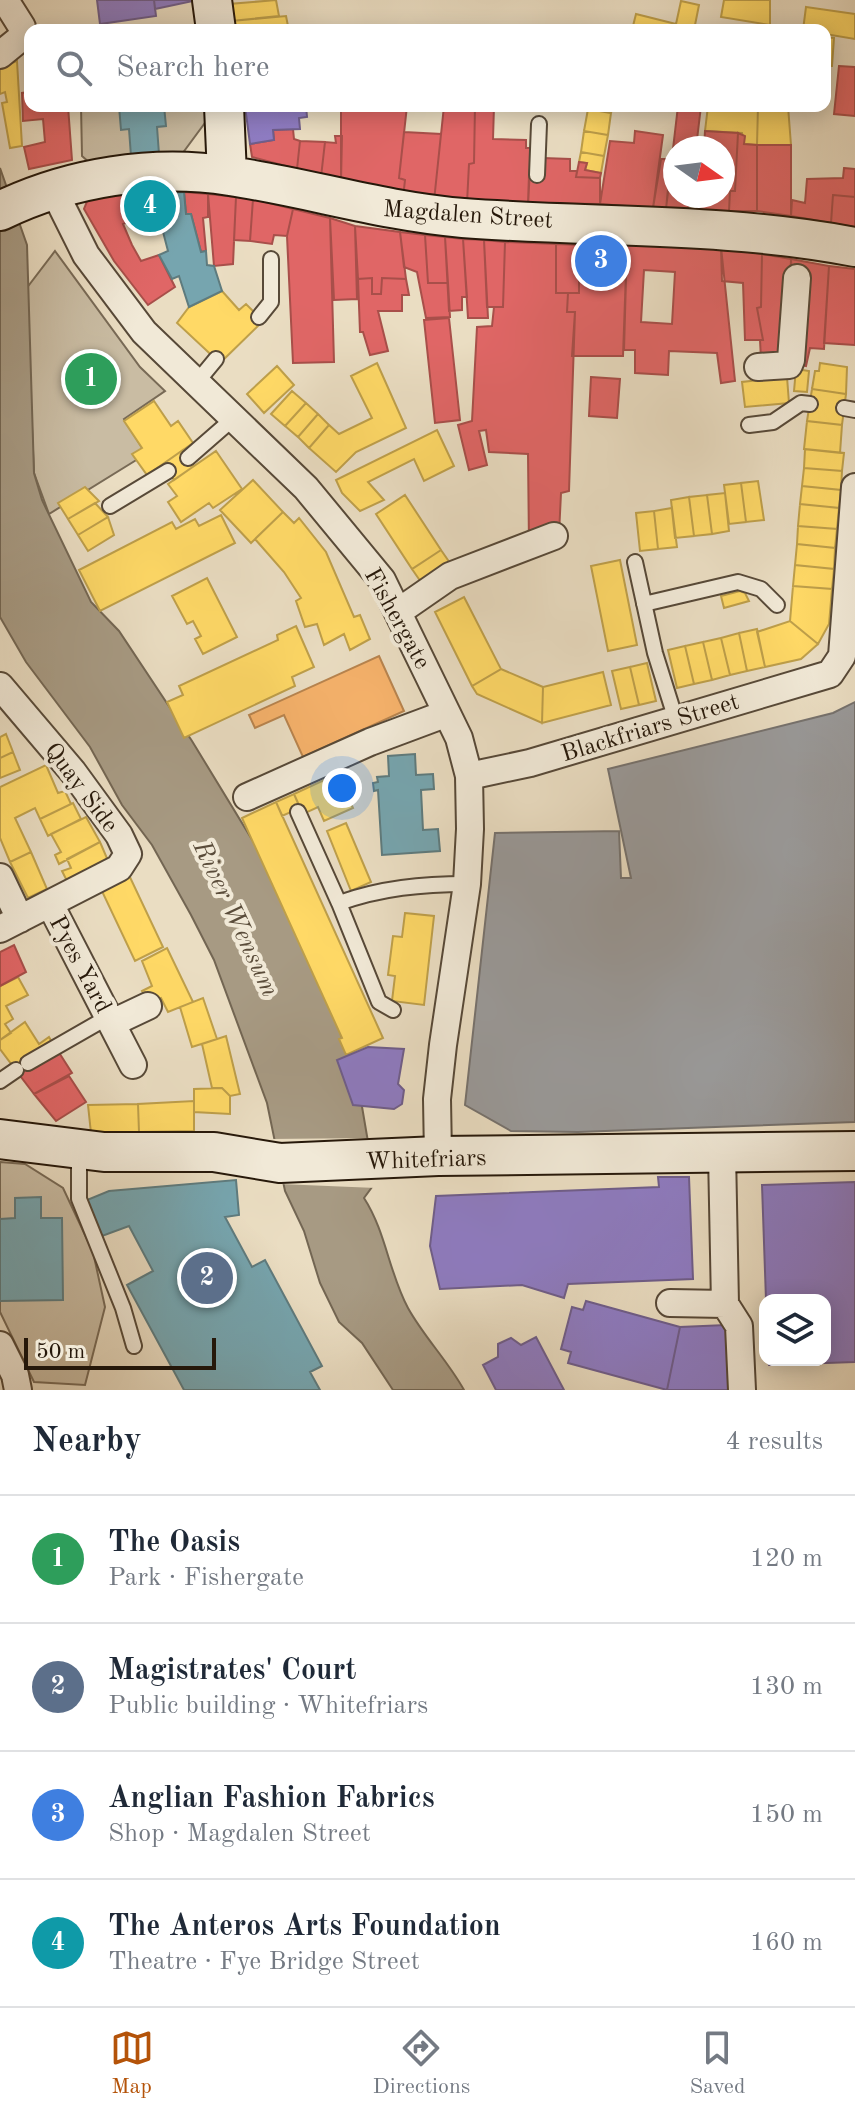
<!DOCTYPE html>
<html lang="en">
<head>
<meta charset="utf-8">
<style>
  body { margin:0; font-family:"Old Standard TT",serif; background:#f2f2f3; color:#1f2937 }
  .controls { position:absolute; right:24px; bottom:24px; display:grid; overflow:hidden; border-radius:16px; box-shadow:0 4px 20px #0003 }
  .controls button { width:72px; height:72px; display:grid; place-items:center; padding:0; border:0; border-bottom:2px solid #e0e1e3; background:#fff; color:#1f2937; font:40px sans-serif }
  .compass { position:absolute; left:663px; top:136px; width:72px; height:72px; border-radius:50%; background:#fff; box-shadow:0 4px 20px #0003; rotate:104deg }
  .scale { position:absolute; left:24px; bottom:20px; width:192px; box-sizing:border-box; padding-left:8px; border:4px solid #26180a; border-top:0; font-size:22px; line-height:28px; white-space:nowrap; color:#26180a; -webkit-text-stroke:6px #f1e9d7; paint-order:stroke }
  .you { position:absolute; left:342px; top:788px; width:28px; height:28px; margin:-20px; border:6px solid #fff; border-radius:50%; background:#1a73e8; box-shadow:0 0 0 12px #1a73e833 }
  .badge { display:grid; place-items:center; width:52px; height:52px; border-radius:50%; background:#b45309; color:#fff; font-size:26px; font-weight:700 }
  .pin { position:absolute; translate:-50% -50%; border:4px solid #fff; box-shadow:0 2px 8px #0006 }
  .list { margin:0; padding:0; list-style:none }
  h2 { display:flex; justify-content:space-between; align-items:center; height:104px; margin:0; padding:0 32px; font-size:34px }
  h2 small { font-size:26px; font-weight:400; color:#747a83 }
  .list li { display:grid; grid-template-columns:52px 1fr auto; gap:24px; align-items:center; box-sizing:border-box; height:128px; padding:0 32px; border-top:2px solid #e0e1e3 }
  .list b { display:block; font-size:30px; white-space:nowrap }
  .list p { margin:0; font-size:26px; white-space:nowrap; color:#747a83 }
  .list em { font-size:26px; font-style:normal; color:#747a83 }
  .icon { flex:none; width:44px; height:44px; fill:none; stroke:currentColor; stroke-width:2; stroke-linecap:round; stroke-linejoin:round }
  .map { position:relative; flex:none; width:855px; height:1390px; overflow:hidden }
  .search { position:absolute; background:#fff; box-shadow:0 4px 20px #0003; left:24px; right:24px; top:24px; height:88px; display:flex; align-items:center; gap:20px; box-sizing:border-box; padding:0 28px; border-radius:16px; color:#747a83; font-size:30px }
  .sheet { height:616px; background:#fff }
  nav { display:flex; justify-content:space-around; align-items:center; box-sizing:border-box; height:112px; border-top:2px solid #e0e1e3; background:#fff; font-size:22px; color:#747a83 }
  nav a { display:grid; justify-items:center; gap:4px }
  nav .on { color:#b45309 }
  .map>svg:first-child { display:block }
  .green { fill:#c9bca3; stroke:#786a56; stroke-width:2 }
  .water { fill:#a79a83; stroke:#736653; stroke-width:2 }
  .pier { fill:#eaddc2 }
  .homes { fill:#ffd966; stroke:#be9f4a; stroke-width:2 }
  .shops { fill:#e06666; stroke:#a84f4a; stroke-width:2; fill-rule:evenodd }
  .offices { fill:#8e7cc3; stroke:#6f5e8c; stroke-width:2 }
  .health { fill:#f6b26b; stroke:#b8844e; stroke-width:2 }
  .public { fill:#76a5af; stroke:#5e7b7e; stroke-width:2 }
  .industry { fill:#999; stroke:#76726e; stroke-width:2 }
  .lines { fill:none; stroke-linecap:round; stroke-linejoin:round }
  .lane-casing { stroke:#574938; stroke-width:18 }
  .street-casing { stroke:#574938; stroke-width:30 }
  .secondary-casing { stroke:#26180a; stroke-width:42 }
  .lane { stroke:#f1e9d7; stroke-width:14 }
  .street { stroke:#f1e9d7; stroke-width:26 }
  .secondary { stroke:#f1e9d7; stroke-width:38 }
  .labels { text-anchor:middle; stroke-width:8; stroke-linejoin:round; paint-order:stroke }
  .street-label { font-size:24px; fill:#26180a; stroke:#f1e9d7 }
  .water-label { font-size:26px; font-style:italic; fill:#5a4c3a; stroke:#f1e9d7 }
</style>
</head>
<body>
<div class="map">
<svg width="855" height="1390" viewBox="0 0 855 1390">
  <rect width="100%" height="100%" fill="#eaddc2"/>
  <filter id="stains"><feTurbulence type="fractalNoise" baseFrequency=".0025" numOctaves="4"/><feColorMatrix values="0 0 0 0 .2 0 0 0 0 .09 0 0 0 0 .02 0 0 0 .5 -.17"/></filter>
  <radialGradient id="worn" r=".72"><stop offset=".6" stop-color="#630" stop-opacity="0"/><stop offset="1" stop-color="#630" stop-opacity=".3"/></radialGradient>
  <path class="green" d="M81,106H209L210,116L179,158L91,164L82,156Z
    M55,251L140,367L165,391L124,419L146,454L49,514L34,473L26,289Z
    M0,1162L25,1164L63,1188L93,1252L105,1307L85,1385L34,1382L0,1312Z"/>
  <path class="water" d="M0,168L27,245L34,473L42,500L91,602L119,631L192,741L267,864L325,989L358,1083L375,1183L364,1198C386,1232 389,1273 408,1308C424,1337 448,1361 464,1390H393L362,1343L339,1322L320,1283L304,1231L285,1191L267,1103L214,960L191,915L152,845L122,805L90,747L26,662L0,617Z"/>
  <path class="pier" d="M370,1138L379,1183L376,1188L280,1184L269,1139Z"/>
  <path class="homes" d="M276,0L279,16L231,21L229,4Z
    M724,0H770V25L721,17Z
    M681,1L699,5L694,30H632L636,14L676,24Z
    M806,7L855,14V39L825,34V30H803Z
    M286,16L288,26L233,30L231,21Z
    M825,37L834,38L832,66H825Z
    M17,61L22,146L10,148L2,103L7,102L5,92L0,94V67Z
    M589,106H613L611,113L588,109Z
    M708,106H758L757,145L744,144L742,133L705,131Z
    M758,106H788L791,145H757Z
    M588,109L611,113L608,135L584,131Z
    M584,131L608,135L604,156L581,152Z
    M581,152L604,156L601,173L585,170L587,163L579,162Z
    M222,291L239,310L246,304L263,321L220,363L177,323L189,307Z
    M377,363L406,428L356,452L336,472L309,448L329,425L339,434L372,418L351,376Z
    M820,363L847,367L846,394L812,389L815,371H819Z
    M277,366L294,385L264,413L247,394Z
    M796,369L809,371L807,392L794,391Z
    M787,377L789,403L745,407L742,382Z
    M812,389L846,394L842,425L807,421Z
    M292,391L306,403L285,426L271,414Z
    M154,401L171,426L178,421L193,443L147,475L132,454L142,448L124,421Z
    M306,403L318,414L298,437L285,426Z
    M318,414L329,425L309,448L298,437Z
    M807,421L842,425L840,453L804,449Z
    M437,430L454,466L424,481L414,459L368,482L384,500L360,511L342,493L336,480Z
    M805,449L844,453L842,471L804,468Z
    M183,450L194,466L174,480L163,464Z
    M216,451L242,489L213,508L209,503L181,522L168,502L177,496L168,484Z
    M804,468L842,471L841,490L802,486Z
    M253,480L283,512L251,543L220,510Z
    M758,481L764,520L746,522L741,483Z
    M741,483L746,522L729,524L724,485Z
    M802,486L841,490L839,508L800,504Z
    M85,487L99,501L68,519L58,503Z
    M725,493L729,531L712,534L707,495Z
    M405,495L441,550L412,569L376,514Z
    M707,495L712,534L694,536L689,497Z
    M689,497L694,536L675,538L671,500Z
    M95,503L108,517L78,535L68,519Z
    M800,504L839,508L837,529L798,526Z
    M672,508L677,547L658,549L654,511Z
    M654,511L658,549L640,551L636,513Z
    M283,512L294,523L299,518L326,552L354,617L360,615L370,639L350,650L344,634L324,645L317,624L305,627L296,601L301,598L284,572L255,539Z
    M221,515L235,543L100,611L79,570L172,522L176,529L195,519L199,526Z
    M108,517L114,535L88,551L78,535Z
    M798,526L837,529L835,548L797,544Z
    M797,544L835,548L834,569L795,565Z
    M441,550L452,566L423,585L412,569Z
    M620,560L637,645L608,651L591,566Z
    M795,565L834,569L832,589L793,586Z
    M207,578L237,637L203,654L195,639L201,636L193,621L187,624L172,596Z
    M793,586L832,589L829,624L818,644L790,621Z
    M740,591L745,593L749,601L724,608L721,596Z
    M464,597L501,669L472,686L435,612Z
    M790,621L818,644L801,659L765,667L757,632Z
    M296,626L314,667L292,677L295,686L184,738L167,702L183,695L179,686L278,640L277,635Z
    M757,629L765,667L747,671L739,633Z
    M739,633L747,671L730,675L721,638Z
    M721,638L730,675L712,680L703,642Z
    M703,642L712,680L694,684L685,646Z
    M685,646L694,684L677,688L668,650Z
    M647,663L656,701L639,705L630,667Z
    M630,667L639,705L621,709L612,671Z
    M501,669L543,687L542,723L477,694L472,686Z
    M603,672L611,705L542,723L543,687Z
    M6,734L13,752L0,758V737Z
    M13,752L20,770L0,778V758Z
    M46,765L58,793L65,791L71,804L40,819L35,808L15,818L31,852L10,862L0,838V787Z
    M337,774L353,808L324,821L318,807L303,814L294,794Z
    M294,794L300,808L282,816L276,802Z
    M276,802L383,1038L346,1055L339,1039L342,1038L242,818Z
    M73,803L81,819L48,836L40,819Z
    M86,817L100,842L59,864L55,855L61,852L51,834Z
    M346,823L371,882L351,891L327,831Z
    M100,842L109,863L68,883L62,871L71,868L67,859Z
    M31,852L47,889L28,898L10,862Z
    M128,873L163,947L135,961L100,887Z
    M405,913L434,916L424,1005L392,1001L395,976L388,975L393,936L402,937Z
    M167,948L193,1002L168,1012L161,998L149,1003L142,991L152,986L142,961Z
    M18,977L28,995L6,1006L13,1019L5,1024L11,1033L0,1040V986Z
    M203,998L217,1039L192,1047L180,1007Z
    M25,1022L39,1044L49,1037L53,1044L18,1073L0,1049V1040Z
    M226,1036L240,1094L230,1096L222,1088H212L202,1044Z
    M222,1088L230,1096V1114L194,1112V1089Z
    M194,1101V1131L139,1132L138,1104Z
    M138,1104L139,1132L91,1133L88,1105Z"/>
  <path class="shops" d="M839,66L855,67V116L834,114Z
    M30,92V106H68L72,160L29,169L24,147L45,142L43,119L23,121L22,93Z
    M341,106H407L399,178L405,180L403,198L341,182Z
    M444,106H475L474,163L469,164L467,203L434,201Z
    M475,106H494L493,139L526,140V148H531L528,206L467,203L469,164L474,163Z
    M678,106H701L696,148H675V196H690L688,210L666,209Z
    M293,129L294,139L300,141L297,169L252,157L250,144L274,140L273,130Z
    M635,131L663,135L653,208L600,204L610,141L634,143Z
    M705,131L738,133L735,191H730L729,211H697L698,196H723V148H704Z
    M404,132L441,134L434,201L403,198L405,180L399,178Z
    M738,133L745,136L744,144L757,145V211H729L730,191H735Z
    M335,136H342L341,182L321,177L325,142L336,143Z
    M300,141L325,142L321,177L297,169Z
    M757,145H791V216L757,211Z
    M543,158L570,159V171H577L576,177L600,178V204L528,203L529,175H542Z
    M661,159H671L666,209L653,208Z
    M579,162L587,163L585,170L601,173L600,178L576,177Z
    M844,168L855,169V197L833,195L831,223L791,216L792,200L805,203L807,179L843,178Z
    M184,192L208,194V217L203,218L206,251L201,252L191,214H186Z
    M130,193L131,221L123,224L132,245L141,261L159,255L175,287L148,305L114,261L84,209L88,199Z
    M208,194L236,197L233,264L214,266Z
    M833,195L855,197V227L831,223Z
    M236,197L253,199L250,241L234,240Z
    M253,199L293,209L287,236L274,235L272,244L250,241Z
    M293,209L330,218L334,362L293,363L287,236Z
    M330,218L355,226L357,299L334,300Z
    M355,226L400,232L406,279L382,278L381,294H372V278L358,279Z
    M400,232L425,235L428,283H448L450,317L426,318L417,272L404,267Z
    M425,235L445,237L448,283H428Z
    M445,237L463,239L467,297H462V310L449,311Z
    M463,239L484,240L488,318H468Z
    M484,240L505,242L503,307H487Z
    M505,242L556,244V293H568L567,312H575L569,491L561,493L559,534L529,544L528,454L489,452L486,430L479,431L487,465L469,470L458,425L472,421L477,327L492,326L494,307H503Z
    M556,244L579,245V293H556Z
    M627,244L721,247L735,381L721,383L717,353L669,351L668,375L635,373V350H624ZM644,270L675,272L672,324L641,322Z
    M627,244L623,356H572L575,312H567L568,293H579V245Z
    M721,247L762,254L761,307L757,308L763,340H745L743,283L722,281Z
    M762,254L791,259L788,356L761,359L760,340H763L757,308L761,307Z
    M791,259L829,266L824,349L810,348L806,366L796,364Z
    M829,266L855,269V345L824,343Z
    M372,278V294H381L382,278L406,279L409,295H402V311H378L388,351L370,355L363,332H360L358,279Z
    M449,318L460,420L435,423L424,320Z
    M591,377L620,379L617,418L589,416Z
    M14,945L26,972L0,986V952Z
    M58,1051L72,1073L34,1094L18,1073Z
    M69,1076L86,1102L56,1121L34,1094Z"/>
  <path class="offices" d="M97,0H154L156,16L100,24Z
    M154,0H193V1L155,9Z
    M245,106H306L307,117L299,118L300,129L273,130L274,140L250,144Z
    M368,1047L404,1049L398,1084L404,1090L402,1104L394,1109L353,1105L337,1060Z
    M658,1177H689L693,1279L568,1284L564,1298L522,1285L440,1289L430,1246L436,1196L659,1187Z
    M855,1182V1362L769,1365L768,1360H825V1300H766L762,1185Z
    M586,1301L680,1327L667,1390L568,1363L571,1352L561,1349L572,1307L583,1310Z
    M726,1325L732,1390H667L680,1327Z
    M536,1337L564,1390H496L483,1365L498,1357V1344L511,1338L521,1345Z"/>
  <path class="health" d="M379,656L404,711L303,757L284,715L255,728L249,715Z"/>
  <path class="public" d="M119,106H164L166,126L157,127L159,154L131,156L129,129L121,130Z
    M184,192L186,214H191L201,252L206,251L207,265L214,266L222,291L189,307L179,276L172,279L159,255L168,251L162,228L146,230L145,222L132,224L130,193Z
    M415,754L416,775L433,774L434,789L421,790L423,830L438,829L440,851L382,855L378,790L374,791L373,783L378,782L377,777L389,776L388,756Z
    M236,1180L239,1215L225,1217L252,1267L265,1260L322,1366L310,1372L320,1390H184L127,1285L153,1271L129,1226L102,1236L87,1200L109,1191Z
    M41,1197V1218H62L63,1300L0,1301V1219L15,1218V1198Z"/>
  <path class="industry" d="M855,702V1122L578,1132L511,1131L465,1105L495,833L619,831L621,878H631L608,769L833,713Z"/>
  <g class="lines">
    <g class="lane-casing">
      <path id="lane" d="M537,175L539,124
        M259,317L271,302V259
        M197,382L216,359
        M844,408L855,410
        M749,425L773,422L801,403L810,404
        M188,458L235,417
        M110,506L168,471
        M635,562L655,653L676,720
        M644,604L738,582L761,589L777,605
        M298,812L339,903C381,888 422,884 467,884
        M339,903L379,1002L393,1010
        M28,1063L110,1016
        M0,1081L16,1070
        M79,1151V1199L123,1308L134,1346"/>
    </g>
    <g class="street-casing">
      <path id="street" d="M0,55L22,37V27L5,0
        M53,189L86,255L144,332L306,488L382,580L459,738L469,776L470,829L467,884L443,1045L437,1099L438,1156
        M758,367L789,365L791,360L797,278
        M398,612L450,576L554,536
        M0,686L73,772L119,835L128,854L119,868L0,929
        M469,776L530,763L830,674L842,656L855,487
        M247,797L370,742L445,714
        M0,877L20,919
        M50,904L133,1065
        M112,1023L148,1006
        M722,1153L725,1304L739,1326L742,1390
        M670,1303L725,1304
        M0,1345L15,1375L18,1390"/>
    </g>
    <g class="secondary-casing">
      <path id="secondary" d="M212,0L216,30
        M224,106L227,175
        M0,211C70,177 153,164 230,176C310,188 381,211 463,218C594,228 725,222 855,247
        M0,1139L104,1152H214L280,1163L438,1156L855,1151"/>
    </g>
    <use href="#lane" class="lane"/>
    <use href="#street" class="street"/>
    <use href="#secondary" class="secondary"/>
  </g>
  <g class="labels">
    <g class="street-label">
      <text transform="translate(468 214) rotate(4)" y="8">Magdalen Street</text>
      <text transform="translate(398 618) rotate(61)" y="8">Fishergate</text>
      <text transform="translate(650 727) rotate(-17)" y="8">Blackfriars Street</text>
      <text transform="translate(82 787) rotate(53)" y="8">Quay Side</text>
      <text transform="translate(81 964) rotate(62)" y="8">Pyes Yard</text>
      <text transform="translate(426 1159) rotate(-2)" y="8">Whitefriars</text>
    </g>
    <g class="water-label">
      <text transform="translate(237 918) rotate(65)" y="9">River Wensum</text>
    </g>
  </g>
  <rect width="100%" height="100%" filter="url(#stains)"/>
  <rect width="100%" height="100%" fill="url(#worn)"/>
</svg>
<div class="controls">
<button><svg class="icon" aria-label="layers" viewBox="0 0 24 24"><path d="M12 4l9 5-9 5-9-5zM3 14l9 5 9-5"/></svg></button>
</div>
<svg class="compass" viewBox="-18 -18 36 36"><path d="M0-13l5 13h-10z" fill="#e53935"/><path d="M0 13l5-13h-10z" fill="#747a83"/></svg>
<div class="scale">50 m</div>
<div class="you"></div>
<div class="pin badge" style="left:91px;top:379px;background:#2e9e5b">1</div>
<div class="pin badge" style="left:207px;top:1278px;background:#5c6f8a">2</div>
<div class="pin badge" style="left:601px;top:261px;background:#3f7fe0">3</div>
<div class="pin badge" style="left:150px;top:206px;background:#0f9aa8">4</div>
<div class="search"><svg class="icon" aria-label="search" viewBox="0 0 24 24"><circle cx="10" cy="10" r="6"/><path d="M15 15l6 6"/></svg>Search here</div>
</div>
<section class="sheet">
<h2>Nearby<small>4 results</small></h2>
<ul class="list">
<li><span class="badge" style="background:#2e9e5b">1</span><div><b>The Oasis</b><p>Park · Fishergate</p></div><em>120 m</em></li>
<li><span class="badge" style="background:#5c6f8a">2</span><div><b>Magistrates' Court</b><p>Public building · Whitefriars</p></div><em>130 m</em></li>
<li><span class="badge" style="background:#3f7fe0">3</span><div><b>Anglian Fashion Fabrics</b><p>Shop · Magdalen Street</p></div><em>150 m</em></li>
<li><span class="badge" style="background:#0f9aa8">4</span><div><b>The Anteros Arts Foundation</b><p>Theatre · Fye Bridge Street</p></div><em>160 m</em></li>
</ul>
</section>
<nav>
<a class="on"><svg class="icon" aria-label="map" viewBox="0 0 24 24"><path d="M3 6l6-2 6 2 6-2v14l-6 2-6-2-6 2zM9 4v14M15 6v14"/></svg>Map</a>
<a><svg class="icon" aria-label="directions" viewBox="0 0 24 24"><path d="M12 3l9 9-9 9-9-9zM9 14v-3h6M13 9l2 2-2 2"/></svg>Directions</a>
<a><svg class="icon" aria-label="saved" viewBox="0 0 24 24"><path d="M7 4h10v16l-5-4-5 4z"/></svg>Saved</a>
</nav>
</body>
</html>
